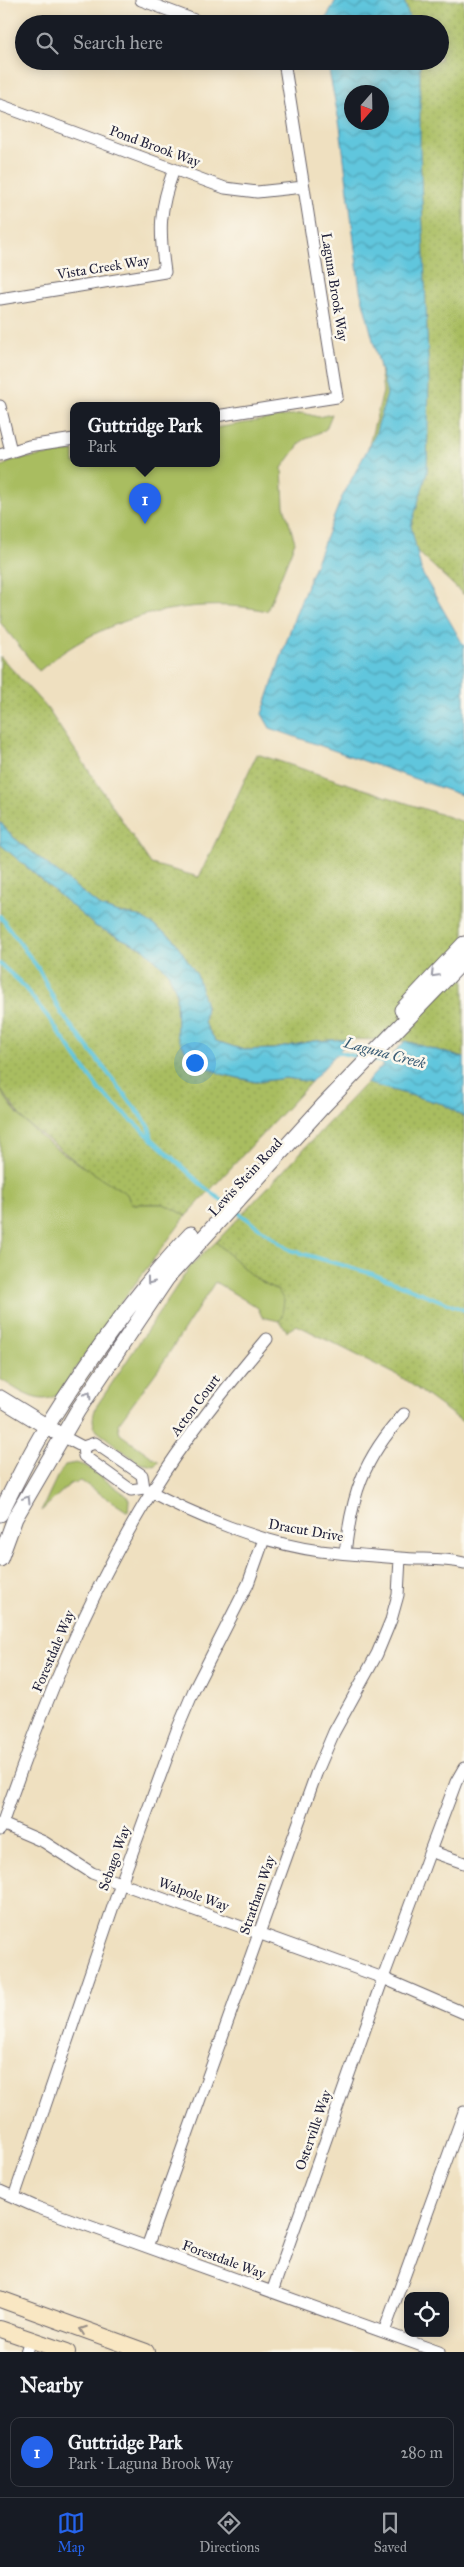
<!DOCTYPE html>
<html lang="en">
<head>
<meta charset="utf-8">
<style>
  body { margin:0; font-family:"IM FELL Great Primer",serif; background:#242831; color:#f1f3f6 }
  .controls { position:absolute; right:15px; bottom:15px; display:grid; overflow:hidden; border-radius:10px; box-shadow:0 2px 12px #0003 }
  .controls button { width:45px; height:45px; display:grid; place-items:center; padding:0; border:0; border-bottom:1px solid #363941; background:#171b24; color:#f1f3f6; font:25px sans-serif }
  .compass { position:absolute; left:344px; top:85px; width:45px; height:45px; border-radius:50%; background:#171b24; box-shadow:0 2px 12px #0003; rotate:200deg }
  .you { position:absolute; left:194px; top:1062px; width:18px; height:18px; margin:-12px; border:4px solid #fff; border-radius:50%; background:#1a73e8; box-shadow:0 0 0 8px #1a73e833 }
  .badge { display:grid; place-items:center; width:32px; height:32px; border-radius:50%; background:#2563eb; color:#fff; font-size:16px; font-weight:700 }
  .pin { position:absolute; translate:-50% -41px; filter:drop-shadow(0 1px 2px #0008) }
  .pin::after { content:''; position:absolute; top:26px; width:18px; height:15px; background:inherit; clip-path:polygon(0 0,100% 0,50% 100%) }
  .popup { position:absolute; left:70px; top:402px; width:150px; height:65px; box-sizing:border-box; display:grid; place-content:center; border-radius:10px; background:#171b24; filter:drop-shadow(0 1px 4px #0005); font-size:16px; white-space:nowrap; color:#9ea1a6 }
  .popup b { font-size:19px; color:#f1f3f6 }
  .popup::after { content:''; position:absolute; left:50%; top:100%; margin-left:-10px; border:10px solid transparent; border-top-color:#171b24 }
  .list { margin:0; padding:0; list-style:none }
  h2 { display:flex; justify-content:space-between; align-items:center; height:65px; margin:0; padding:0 20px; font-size:21px }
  h2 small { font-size:16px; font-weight:400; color:#9ea1a6 }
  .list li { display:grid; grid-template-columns:32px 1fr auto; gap:15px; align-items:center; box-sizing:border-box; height:70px; margin:0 10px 10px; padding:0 10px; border:1px solid #363941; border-radius:10px }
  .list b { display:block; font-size:19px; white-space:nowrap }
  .list p { margin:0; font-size:16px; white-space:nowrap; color:#9ea1a6 }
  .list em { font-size:16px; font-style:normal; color:#9ea1a6 }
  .icon { flex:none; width:28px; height:28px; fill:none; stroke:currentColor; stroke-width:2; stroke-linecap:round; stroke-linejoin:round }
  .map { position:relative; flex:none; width:464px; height:2352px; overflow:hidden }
  .search { position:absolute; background:#171b24; box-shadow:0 2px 12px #0003; left:15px; right:15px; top:15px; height:55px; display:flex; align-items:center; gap:12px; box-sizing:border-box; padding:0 18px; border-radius:28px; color:#9ea1a6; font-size:19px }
  .sheet { height:145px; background:#171b24 }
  nav { display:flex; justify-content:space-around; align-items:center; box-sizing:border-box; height:70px; border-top:1px solid #363941; background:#171b24; font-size:14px; color:#9ea1a6 }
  nav a { display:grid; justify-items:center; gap:2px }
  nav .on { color:#2563eb }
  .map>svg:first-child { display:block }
  .grass { fill:url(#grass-dots); stroke:#66704e; fill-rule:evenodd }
  .green { fill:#a9bd61; stroke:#66704e }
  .water { fill:url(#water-waves); stroke:#41748c; fill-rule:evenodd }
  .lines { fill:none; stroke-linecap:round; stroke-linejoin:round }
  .stream { stroke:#60c6dd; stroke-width:4 }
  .minor-casing { stroke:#6a646a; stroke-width:13 }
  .tertiary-casing { stroke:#6a646a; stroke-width:17 }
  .secondary-casing { stroke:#6a646a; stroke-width:18 }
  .minor { stroke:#fff; stroke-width:11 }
  .tertiary { stroke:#fff; stroke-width:15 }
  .secondary { stroke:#f9e7c3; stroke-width:16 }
  .oneway { stroke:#9c9ca7 }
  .oneway2 { stroke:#988e86 }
  .labels { text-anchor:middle; stroke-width:5; stroke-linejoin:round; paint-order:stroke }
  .street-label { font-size:14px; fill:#22223b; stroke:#fbf7ec }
  .water-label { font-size:15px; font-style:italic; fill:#385b74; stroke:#fbf7ec }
</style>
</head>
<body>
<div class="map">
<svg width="464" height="2352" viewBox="0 0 464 2352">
  <defs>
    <pattern id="grass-dots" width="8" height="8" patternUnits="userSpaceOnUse" patternTransform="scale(1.25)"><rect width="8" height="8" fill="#a9bd61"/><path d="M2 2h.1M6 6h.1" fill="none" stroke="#91a255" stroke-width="1.8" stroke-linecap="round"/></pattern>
    <pattern id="water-waves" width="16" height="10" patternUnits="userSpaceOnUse" patternTransform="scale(1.25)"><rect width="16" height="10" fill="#60c6dd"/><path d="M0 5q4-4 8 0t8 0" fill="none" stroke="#4fa0b4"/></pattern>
  </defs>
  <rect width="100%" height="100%" fill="#fbf7ec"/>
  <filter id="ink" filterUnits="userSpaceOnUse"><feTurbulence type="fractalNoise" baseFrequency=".02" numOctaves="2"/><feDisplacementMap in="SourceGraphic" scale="10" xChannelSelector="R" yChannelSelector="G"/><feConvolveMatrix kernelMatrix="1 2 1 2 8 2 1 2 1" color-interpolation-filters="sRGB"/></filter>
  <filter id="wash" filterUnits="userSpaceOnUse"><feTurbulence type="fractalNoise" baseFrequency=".0096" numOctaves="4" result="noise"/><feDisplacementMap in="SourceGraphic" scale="20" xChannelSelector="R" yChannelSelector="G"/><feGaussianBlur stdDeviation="1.12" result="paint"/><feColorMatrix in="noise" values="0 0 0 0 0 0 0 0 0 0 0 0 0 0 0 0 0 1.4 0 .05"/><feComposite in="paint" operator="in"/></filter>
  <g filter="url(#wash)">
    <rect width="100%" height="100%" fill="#efe0c0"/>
    <path class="grass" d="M335,0H464V595L356,494L383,392L342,61H440V24H338ZM352,92H382V122H352Z
      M0,656L47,708L151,864L199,877L257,754L464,822V1058L405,1041L350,1039L313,1041L274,1049L244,1050L216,1041L204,1023L206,1006L139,916L119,913L101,907L13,837L0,822Z
      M0,844L95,926L144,949L168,972L176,991L177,1036L221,1074L256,1082L286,1078L311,1082L186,1216L164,1204H131L25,1122L0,1089Z
      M366,1083L443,1104L464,1117V1423L401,1377L297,1325L287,1331L279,1321L282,1316L278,1291L252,1276L216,1242Z"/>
    <path class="green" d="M303,413L318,417L332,414L326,429L302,441L282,468L284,506L295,542L267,611C204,597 128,611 73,646C61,653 50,662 39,671L0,622V467L14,460L74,451V463H216V428Z
      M0,1089C27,1137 82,1165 127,1194L131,1204H164L186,1216L120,1304L59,1393C41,1409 17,1389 0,1379Z
      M216,1242L252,1276L278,1291L284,1300L282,1316L279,1321L262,1317L258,1308L215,1282L160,1367L118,1424L120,1434L159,1462L154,1466L139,1463L97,1431C91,1422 93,1416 96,1407L191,1265Z
      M76,1463L86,1466L126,1495L129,1500L128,1512L81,1481L70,1484L41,1511L57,1477L65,1465Z"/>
    <path class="water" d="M336,0H404L411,24H323Z
      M327,61H420V151L429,383L427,473L411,526L422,573L464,646V796L270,728L262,714L296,613L341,499L375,435L387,394L360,290L340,126ZM382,92V122H352V92Z
      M0,822L13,837L101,907L119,913L139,916L173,938L197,975L206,1006L204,1023L216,1041L244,1050L274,1049L313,1041L350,1039L311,1082L286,1078L256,1082L221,1074L191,1059L177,1036L176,991L168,972L144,949L95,926L0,844Z
      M405,1041L464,1058V1117L443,1104L366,1083Z"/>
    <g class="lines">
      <path class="stream" d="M0,916L38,968L61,1013L149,1126L152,1140
        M0,964L20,982L48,1017L100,1091L203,1186L229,1206
        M333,1051L363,1058
        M372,1060L390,1063
        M235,1210L290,1250L373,1274L464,1310"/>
    </g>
  </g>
  <g filter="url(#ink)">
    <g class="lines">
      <g class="minor-casing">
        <path id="minor" d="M141,0L205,24
          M0,105L225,188L257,192L304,187
          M0,299L165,272C159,230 159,210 174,169
          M0,406L11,451
          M216,416L337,397L284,61
          M0,455L29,446L74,439
          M64,1437L83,1447
          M95,1443L142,1475L144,1488L131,1490L84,1456L83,1447Z
          M144,1488C195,1516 262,1543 320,1551C346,1554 373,1556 400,1558C422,1560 442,1558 464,1563
          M345,1553C352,1494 363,1459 404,1414
          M0,1823L44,1842L92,1873L383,1978L430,1851L464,1863
          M0,1830C40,1713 86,1598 151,1493C185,1438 226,1388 267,1339
          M430,1851L456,1782L464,1768
          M0,2191L36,2207L439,2352
          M14,2197L121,1883L177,1730L194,1690L248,1584L264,1539
          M147,2247L316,1774L334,1732L377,1654L391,1620L398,1595L400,1558
          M272,2292L383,1978L464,2013
          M384,2332L464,2112
          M26,2352L30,2340"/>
      </g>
      <g class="tertiary-casing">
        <path id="tertiary" d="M402,1010L464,944
          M0,1398L54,1431
          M0,1514C15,1485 29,1454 47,1426C89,1359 136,1292 191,1234
          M0,1559L15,1518L78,1410L167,1278L323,1106L464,960"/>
      </g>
      <g class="secondary-casing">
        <path id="secondary" d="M0,2299L146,2352
          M0,2329L67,2352"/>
      </g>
      <use href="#minor" class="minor"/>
      <use href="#tertiary" class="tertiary"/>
      <use href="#secondary" class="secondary"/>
    </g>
    <defs><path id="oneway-chevron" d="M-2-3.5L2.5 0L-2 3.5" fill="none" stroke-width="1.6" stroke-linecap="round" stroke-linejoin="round" transform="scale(1.25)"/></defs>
    <g class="oneway">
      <use href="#oneway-chevron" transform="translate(434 974) rotate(135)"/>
      <use href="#oneway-chevron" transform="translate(150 1281) rotate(126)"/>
      <use href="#oneway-chevron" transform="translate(88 1395) rotate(-58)"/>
      <use href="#oneway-chevron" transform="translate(27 1499) rotate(-59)"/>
    </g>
    <use class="oneway2" href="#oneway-chevron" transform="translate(83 2330) rotate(-160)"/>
  </g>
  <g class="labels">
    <g class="street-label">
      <text transform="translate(155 146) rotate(20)" y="5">Pond Brook Way</text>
      <text transform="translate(103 267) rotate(-9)" y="5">Vista Creek Way</text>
      <text transform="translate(335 287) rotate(81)" y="5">Laguna Brook Way</text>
      <text transform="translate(245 1177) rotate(-47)" y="5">Lewis Stein Road</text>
      <text transform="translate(195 1405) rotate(-53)" y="5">Acton Court</text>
      <text transform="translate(306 1530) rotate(10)" y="5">Dracut Drive</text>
      <text transform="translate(53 1651) rotate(-67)" y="5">Forestdale Way</text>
      <text transform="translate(114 1858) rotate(-70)" y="5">Sebago Way</text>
      <text transform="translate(194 1894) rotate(20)" y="5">Walpole Way</text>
      <text transform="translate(257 1895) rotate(-71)" y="5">Stratham Way</text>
      <text transform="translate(313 2130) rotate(-71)" y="5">Osterville Way</text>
      <text transform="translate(224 2259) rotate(20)" y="5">Forestdale Way</text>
    </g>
    <g class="water-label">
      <text transform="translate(385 1053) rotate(15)" y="5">Laguna Creek</text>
    </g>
  </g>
</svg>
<div class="controls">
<button><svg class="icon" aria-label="locate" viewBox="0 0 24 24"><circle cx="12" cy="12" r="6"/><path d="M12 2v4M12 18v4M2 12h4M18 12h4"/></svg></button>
</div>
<svg class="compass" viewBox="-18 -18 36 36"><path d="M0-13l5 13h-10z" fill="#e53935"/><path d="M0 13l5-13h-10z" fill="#9ea1a6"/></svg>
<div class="you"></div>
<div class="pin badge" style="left:145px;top:524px">1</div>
<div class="popup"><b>Guttridge Park</b>Park</div>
<div class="search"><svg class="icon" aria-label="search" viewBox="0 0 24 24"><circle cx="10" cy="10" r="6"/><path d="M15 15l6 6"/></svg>Search here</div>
</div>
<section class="sheet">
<h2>Nearby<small></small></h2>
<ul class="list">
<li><span class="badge">1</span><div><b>Guttridge Park</b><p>Park · Laguna Brook Way</p></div><em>280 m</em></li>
</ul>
</section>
<nav>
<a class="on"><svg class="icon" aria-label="map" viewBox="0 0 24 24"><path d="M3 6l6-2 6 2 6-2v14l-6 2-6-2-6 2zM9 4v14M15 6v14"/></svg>Map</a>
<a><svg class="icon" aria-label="directions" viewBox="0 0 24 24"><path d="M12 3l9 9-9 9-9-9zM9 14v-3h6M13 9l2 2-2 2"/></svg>Directions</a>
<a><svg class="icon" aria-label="saved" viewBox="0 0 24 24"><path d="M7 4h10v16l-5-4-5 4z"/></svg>Saved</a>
</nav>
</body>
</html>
